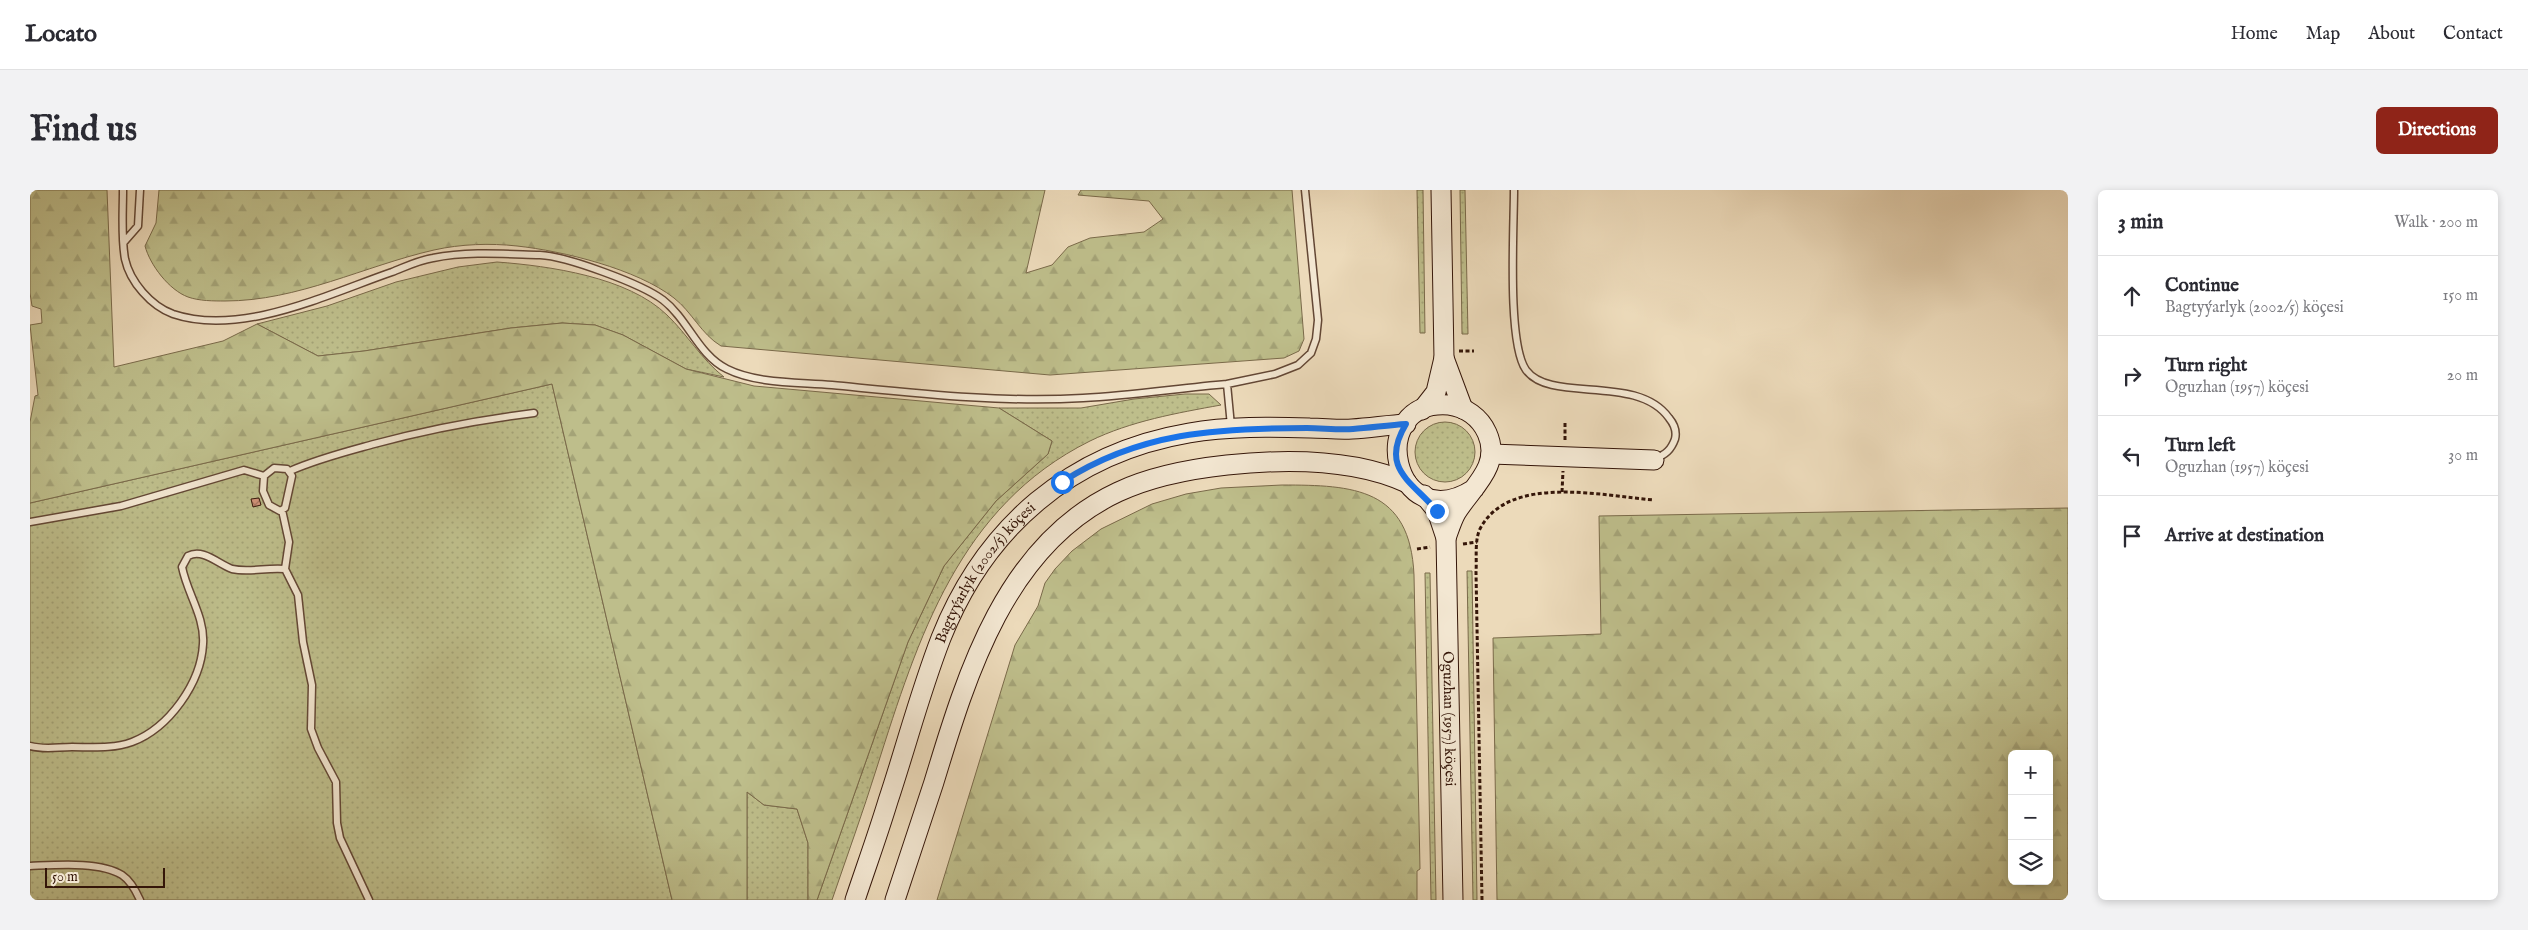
<!DOCTYPE html>
<html lang="en">
<head>
<meta charset="utf-8">
<style>
  body { margin:0; font-family:"IM FELL English",serif; background:#f2f2f3; color:#2b2b33 }
  .controls { position:absolute; right:15px; bottom:15px; display:grid; overflow:hidden; border-radius:8px; box-shadow:0 2px 8px #0003 }
  .controls button { width:45px; height:45px; display:grid; place-items:center; padding:0; border:0; border-bottom:1px solid #e1e1e2; background:#fff; color:#2b2b33; font:25px sans-serif }
  .scale { position:absolute; left:15px; bottom:12px; width:120px; box-sizing:border-box; padding-left:5px; border:2px solid #351609; border-top:0; font-size:14px; line-height:18px; white-space:nowrap; color:#351609; -webkit-text-stroke:4px #f3e7d2; paint-order:stroke }
  .stop { position:absolute; width:15px; height:15px; margin:-11px; border:4px solid #1a73e8; border-radius:50%; background:#fff }
  .stop.end { background:#1a73e8; border-color:#fff; box-shadow:0 1px 5px #0008 }
  .list { margin:0; padding:0; list-style:none }
  h2 { display:flex; justify-content:space-between; align-items:center; height:65px; margin:0; padding:0 20px; font-size:21px }
  h2 small { font-size:16px; font-weight:400; color:#7c7c81 }
  .list li { display:grid; grid-template-columns:32px 1fr auto; gap:15px; align-items:center; box-sizing:border-box; height:80px; padding:0 20px; border-top:1px solid #e1e1e2 }
  .list b { display:block; font-size:19px; white-space:nowrap }
  .list p { margin:0; font-size:16px; white-space:nowrap; color:#7c7c81 }
  .list em { font-size:16px; font-style:normal; color:#7c7c81 }
  .icon { flex:none; width:28px; height:28px; fill:none; stroke:currentColor; stroke-width:2; stroke-linecap:round; stroke-linejoin:round }
  .map { position:relative; flex:none; width:2038px; height:710px; overflow:hidden; border-radius:8px }
  header { display:flex; align-items:center; gap:30px; box-sizing:border-box; height:70px; padding:0 25px; background:#fff; border-bottom:1px solid #e1e1e2 }
  header strong { font-size:24px }
  nav { display:flex; gap:28px; margin-inline-start:auto; font-size:18px }
  .intro { display:flex; align-items:center; justify-content:space-between; box-sizing:border-box; height:120px; padding:0 30px }
  h1 { margin:0; font-size:35px }
  .button { padding:12px 22px; border-radius:8px; background:#8f2418; color:#fff; font-size:18px; font-weight:700 }
  main { display:flex; gap:30px; padding:0 30px }
  aside { flex:1; background:#fff; border-radius:8px; box-shadow:0 2px 8px #0003 }
  .map>svg:first-child { display:block }
  .grass { fill:url(#grass-dots); stroke:#7a6a4a }
  .forest { fill:url(#forest-firs); stroke:#7a6a4a; fill-rule:evenodd }
  .building { fill:url(#building-cross-hatch); stroke:#351609 }
  .lines { fill:none; stroke-linecap:round; stroke-linejoin:round }
  .lane-casing { stroke:#634735; stroke-width:9 }
  .secondary-casing { stroke:#351609; stroke-width:21 }
  .path { stroke:#351609; stroke-width:3; stroke-dasharray:4 2.5; stroke-linecap:butt }
  .lane { stroke:#f3e7d2; stroke-width:6 }
  .secondary { stroke:#f3e7d2; stroke-width:19 }
  .route { stroke:#1a73e8; stroke-width:6 }
  .labels { text-anchor:middle; stroke-width:4.5; stroke-linejoin:round; paint-order:stroke }
  .street-label { font-size:15px; fill:#351609; stroke:#f3e7d2 }
</style>
</head>
<body>
<header>
<strong>Locato</strong>
<nav><a>Home</a><a>Map</a><a>About</a><a>Contact</a></nav>
</header>
<div class="intro"><h1>Find us</h1><a class="button">Directions</a></div>
<main>
<div class="map">
<svg width="2038" height="710" viewBox="0 0 2038 710">
  <defs>
    <pattern id="grass-dots" width="8" height="8" patternUnits="userSpaceOnUse" patternTransform="scale(1.25)"><rect width="8" height="8" fill="#bebe8b"/><path d="M2 2h.1M6 6h.1" fill="none" stroke="#a4a377" stroke-width="1.8" stroke-linecap="round"/></pattern>
    <pattern id="forest-firs" width="22" height="20" patternUnits="userSpaceOnUse" patternTransform="scale(1.25)"><rect width="22" height="20" fill="#bebe8b"/><path d="M5 1l3.5 6h-7zM16 11l3.5 6h-7z" fill="#a4a377"/></pattern>
    <pattern id="building-cross-hatch" width="8" height="8" patternUnits="userSpaceOnUse" patternTransform="scale(1.25)"><rect width="8" height="8" fill="#d3947b"/><path d="M0 0l8 8M0 8l8-8" fill="none" stroke="#ac7863"/></pattern>
  </defs>
  <rect width="100%" height="100%" fill="#ecdaba"/>
  <filter id="stains"><feTurbulence type="fractalNoise" baseFrequency=".004" numOctaves="4"/><feColorMatrix values="0 0 0 0 .2 0 0 0 0 .09 0 0 0 0 .02 0 0 0 .5 -.17"/></filter>
  <radialGradient id="worn" r=".72"><stop offset=".6" stop-color="#630" stop-opacity="0"/><stop offset="1" stop-color="#630" stop-opacity=".3"/></radialGradient>
  <path class="grass" d="M1387,0H1393L1395,143H1390Z
    M1430,0H1435L1438,144H1432Z
    M467,72C520,76 598,87 637,125C658,145 671,169 694,187L656,179L593,145L565,135L532,133L481,138L334,161L288,166L227,134L297,116L366,92L428,77Z
    M522,194L642,710H0V313Z
    M1155,204H1179L1191,215C1147,223 1101,231 1060,251C929,316 888,448 847,577C833,622 817,666 802,710H787L878,452L914,376L966,311L1018,264L1022,251L969,218H1051L1104,209Z
    M1385 262a30 30 0 1 1 60 0a30 30 0 1 1-60 0Z
    M1437,381H1442L1447,710H1443Z
    M1395,383H1400L1406,710H1401Z
    M717,602L734,615L767,619L778,653V710H717Z"/>
  <path class="forest" d="M0,0H77L84,177L193,151L227,134L288,166L334,161L481,138L532,133L565,135L593,145L656,179L724,196L969,218L1022,251L1018,264L966,311L914,376L878,452L787,710H778V653L767,619L734,615L717,602V710H642L522,194L0,313V232L5,206L8,205L0,135L12,133L11,119L2,116L0,103Z
    M129,0H1015L996,83L1022,75L1038,57L1060,48L1114,42L1133,29L1119,11L1048,5L1051,0H1262L1274,149L1269,161L1254,168L1020,185L691,156C671,144 662,122 644,108C607,79 533,61 487,56C460,53 431,54 404,60C334,76 268,111 195,111C184,111 169,111 158,107C139,100 120,75 115,56L126,33Z
    M1252,295C1324,295 1380,298 1384,385L1390,679L1387,681V710H907L985,455L1008,416L1015,393L1025,379L1042,361L1071,339L1122,314L1156,304L1191,298Z
    M2038,318V710H1467L1463,448L1571,444L1569,326ZM1982,564H2019V691H1982Z"/>
  <path class="building" d="M229,308L231,315L223,317L221,309Z"/>
  <g class="lines">
    <g class="lane-casing">
      <path id="lane" d="M93,0C93,22 91,47 95,69C100,92 121,116 143,124C211,147 298,104 362,82C375,77 389,70 403,68C438,61 475,64 510,65C536,66 612,94 633,110C658,129 668,165 697,179C727,194 769,192 802,195C885,203 970,213 1053,208C1101,206 1149,198 1197,194
        M1484,0C1484,38 1477,153 1496,180C1521,214 1607,183 1639,228C1644,234 1647,241 1645,249C1641,260 1636,264 1625,269
        M94,52L108,36L110,0
        M1201,236L1197,194L1245,184L1268,175L1281,163L1286,149L1288,130L1275,0
        M244,278L257,279L262,286L255,318L250,321L239,315L233,301L234,286Z
        M260,281C287,269 315,262 344,254C399,239 447,230 504,223
        M252,320L259,352L255,379
        M0,332L91,316L214,280L234,286
        M0,556C14,560 28,557 42,557C62,557 83,559 102,552C139,538 171,493 173,454C175,427 157,403 152,377L158,366C173,358 188,374 202,379C220,383 237,377 255,379L268,405L273,452L282,495L281,539L288,558L306,592L307,633L310,648L339,710
        M0,676C25,675 70,671 92,685C101,691 106,701 110,710"/>
    </g>
    <g class="secondary-casing">
      <g id="secondary">
        <path d="M1411,0L1414,168"/>
        <path d="M1392,220L1406,202L1414,168L1433,219"/>
        <path d="M1461,264L1624,270"/>
        <path id="s1" d="M1394,305L1407,321L1416,348L1423,710"/>
        <path d="M1416,348C1419,340 1422,330 1426,323C1442,297 1472,276 1457,243C1450,227 1435,217 1419,215C1333,208 1363,351 1444,299"/>
        <path id="s2" d="M825,710C836,677 848,644 858,611C876,557 890,502 911,448C955,337 1041,263 1159,243C1198,236 1241,237 1280,238C1294,238 1308,240 1322,239C1340,238 1358,235 1376,234"/>
        <path d="M865,710C878,671 891,631 904,592C937,483 976,354 1088,302C1122,286 1160,279 1197,275C1254,269 1323,268 1377,293"/>
      </g>
    </g>
    <path class="path" d="M1429,161H1444
      M1535,250V233
      M1532,302L1533,281
      M1433,354L1447,352
      M1387,359L1400,357
      M1452,710L1446,382C1447,368 1444,349 1451,337C1481,284 1573,306 1624,310"/>
    <use href="#lane" class="lane"/>
    <use href="#secondary" class="secondary"/>
  </g>
  <g class="lines">
    <path class="route" d="M1032,292C1109,242 1188,238 1277,238C1292,238 1308,240 1323,239C1340,238 1358,235 1376,234C1349,279 1382,291 1407,321"/>
  </g>
  <g class="labels">
    <g class="street-label">
      <text dy="5" stroke="none"><textPath href="#s2" startOffset="355">Bagtyýarlyk (2002/5) köçesi</textPath></text>
      <text dy="5" stroke="none"><textPath href="#s1" startOffset="230">Oguzhan (1957) köçesi</textPath></text>
    </g>
  </g>
  <rect width="100%" height="100%" filter="url(#stains)"/>
  <rect width="100%" height="100%" fill="url(#worn)"/>
</svg>
<div class="controls">
<button>+</button>
<button>−</button>
<button><svg class="icon" aria-label="layers" viewBox="0 0 24 24"><path d="M12 4l9 5-9 5-9-5zM3 14l9 5 9-5"/></svg></button>
</div>
<div class="scale">50 m</div>
<div class="stop" style="left:1032px;top:292px"></div>
<div class="stop end" style="left:1407px;top:321px"></div>
</div>
<aside>
<h2>3 min<small>Walk · 200 m</small></h2>
<ul class="list">
<li><svg class="icon" aria-label="ahead" viewBox="0 0 24 24"><path d="M12 20V5M6 11l6-6 6 6"/></svg><div><b>Continue</b><p>Bagtyýarlyk (2002/5) köçesi</p></div><em>150 m</em></li>
<li><svg class="icon" aria-label="right" viewBox="0 0 24 24"><path d="M7 20v-9h11M14 6l5 5-5 5"/></svg><div><b>Turn right</b><p>Oguzhan (1957) köçesi</p></div><em>20 m</em></li>
<li><svg class="icon" aria-label="left" viewBox="0 0 24 24"><path d="M17 20v-9H6M10 6l-5 5 5 5"/></svg><div><b>Turn left</b><p>Oguzhan (1957) köçesi</p></div><em>30 m</em></li>
<li><svg class="icon" aria-label="arrive" viewBox="0 0 24 24"><path d="M6 21V4h12l-3 4 3 4H6"/></svg><div><b>Arrive at destination</b></div></li>
</ul>
</aside>
</main>
</body>
</html>
